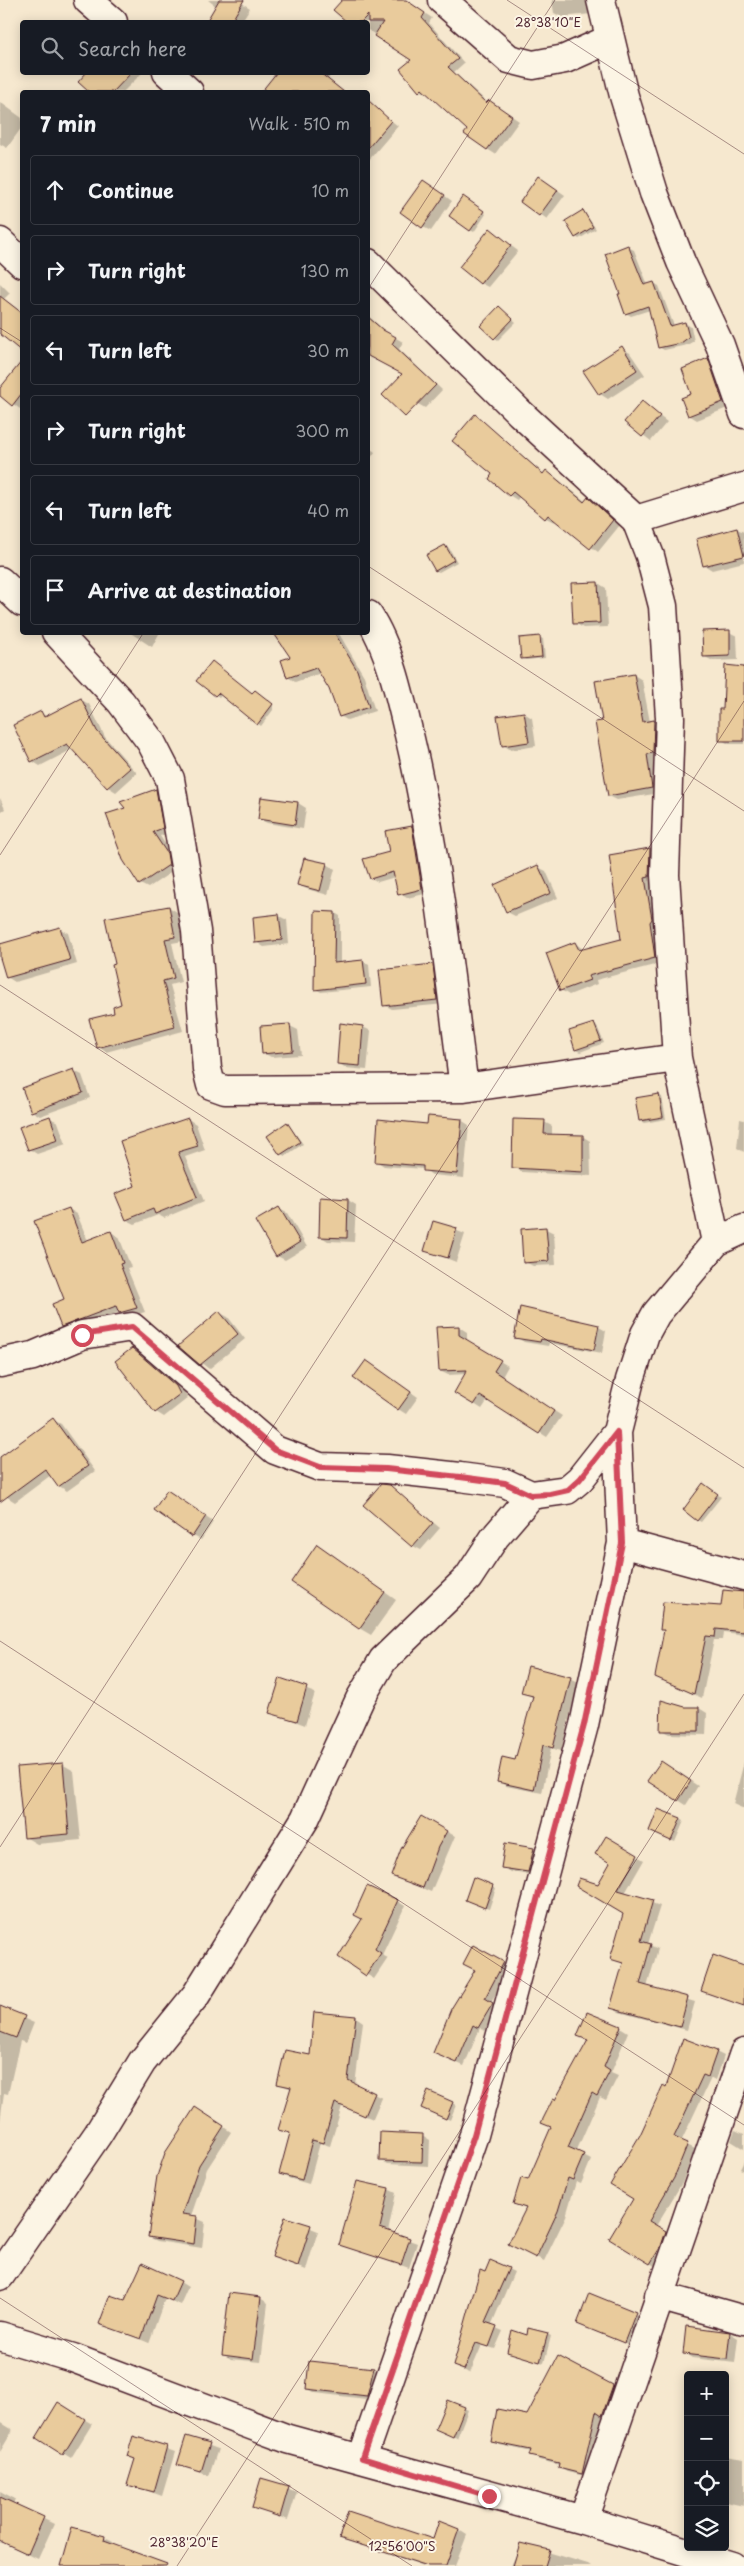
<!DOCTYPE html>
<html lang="en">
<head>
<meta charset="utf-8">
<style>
  body { margin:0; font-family:"Playpen Sans",sans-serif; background:#20242c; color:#f1f3f6 }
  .controls { position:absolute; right:15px; bottom:15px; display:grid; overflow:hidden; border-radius:5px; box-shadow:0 2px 12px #0003 }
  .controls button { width:45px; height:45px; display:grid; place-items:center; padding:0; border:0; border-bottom:1px solid #363941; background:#171b24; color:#f1f3f6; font:25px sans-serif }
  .stop { position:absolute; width:15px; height:15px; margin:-11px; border:4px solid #d1495b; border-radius:50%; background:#fff }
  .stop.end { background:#d1495b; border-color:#fff; box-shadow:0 1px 5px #0008 }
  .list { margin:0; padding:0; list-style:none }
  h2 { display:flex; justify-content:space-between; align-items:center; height:65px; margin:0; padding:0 20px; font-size:21px }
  h2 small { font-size:16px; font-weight:400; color:#9ea1a6 }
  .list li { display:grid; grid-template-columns:32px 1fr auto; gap:15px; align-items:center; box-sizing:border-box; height:70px; margin:0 10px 10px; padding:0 10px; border:1px solid #363941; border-radius:5px }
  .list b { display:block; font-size:19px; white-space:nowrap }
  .list em { font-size:16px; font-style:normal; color:#9ea1a6 }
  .icon { flex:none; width:28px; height:28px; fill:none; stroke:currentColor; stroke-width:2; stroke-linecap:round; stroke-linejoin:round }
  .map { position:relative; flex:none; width:744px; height:2566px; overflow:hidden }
  .search { position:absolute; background:#171b24; box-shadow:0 2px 12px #0003; left:20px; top:20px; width:350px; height:55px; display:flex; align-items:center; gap:12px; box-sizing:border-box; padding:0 18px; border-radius:5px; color:#9ea1a6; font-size:19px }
  .panel { position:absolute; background:#171b24; box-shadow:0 2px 12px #0003; left:20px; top:90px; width:350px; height:545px; border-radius:5px }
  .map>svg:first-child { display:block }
  .shadow { fill:#0003 }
  .building { fill:#e9cb9c; stroke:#4a1f2b }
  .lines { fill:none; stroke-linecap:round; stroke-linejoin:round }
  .minor-casing { stroke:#4a1f2b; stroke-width:31 }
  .minor { stroke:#fcf5e5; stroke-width:28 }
  .route { stroke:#d1495b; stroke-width:6 }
  .ticks { fill:none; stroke:#4a1f2b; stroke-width:1; stroke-opacity:0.45 }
  .ticks-label { font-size:12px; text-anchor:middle; fill:#4a1f2b; stroke:#fcf5e5; stroke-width:4; stroke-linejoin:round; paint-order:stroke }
</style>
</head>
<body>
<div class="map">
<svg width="744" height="2566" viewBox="0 0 744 2566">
  <rect width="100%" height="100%" fill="#f6e8cf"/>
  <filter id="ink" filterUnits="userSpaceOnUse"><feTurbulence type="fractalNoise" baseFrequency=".02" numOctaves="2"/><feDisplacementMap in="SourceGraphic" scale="10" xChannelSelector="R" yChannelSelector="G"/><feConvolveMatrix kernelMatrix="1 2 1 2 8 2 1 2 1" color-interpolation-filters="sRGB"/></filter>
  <g filter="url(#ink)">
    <path class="shadow" d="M208,0H237L250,8L241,22H207L217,7Z
      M343,0H405L432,18L429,23L464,63L454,72L488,103L497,106L519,121L495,154L487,149L429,94L420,91L413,60L368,30V22H349L335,10Z
      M552,0H589L591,14L562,17L554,13Z
      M89,72H143L123,92H91L80,82Z
      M278,72H333L328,79L344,92H267L264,90Z
      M0,102L22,118V127L7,148L0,144Z
      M368,102L398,126L368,161Z
      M546,182L565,195L547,219L540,214Z
      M431,186L452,201L431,231L423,227Z
      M467,199L486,214L474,232L470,230Z
      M583,211L596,229L579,239L576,237Z
      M490,230L518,251L488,287L480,283Z
      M628,247L634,250L648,285L654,283L659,286L674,326L685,323L691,327L694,341L687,345L664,350L659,347L650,310L631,316L626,313L622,294Z
      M0,283L10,293L4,299L22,313V350L0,332Z
      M500,308L516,322L498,340L495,338Z
      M368,316L389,334L403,342L399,349L442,390L425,408L418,404L404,374L368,355Z
      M622,348L630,353L645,375L608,399L600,394Z
      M708,360L716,364L730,407L697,420L689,415L693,394Z
      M22,363V406L20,409L0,394V389Z
      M642,403L667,422L651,441L626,422Z
      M475,415L544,474L546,471L554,476L586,502L588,499L596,503L620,525L598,552L556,520L554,522L546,518L520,496L517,500L509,495L494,474Z
      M368,447L375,452L368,462Z
      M737,529L744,532V562L712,570L704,565Z
      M445,546L449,548L457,562L439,572L435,570Z
      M598,583L606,588L608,627L583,628L575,623Z
      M129,632H160L152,647Z
      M275,632H338L364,676L375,711L347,720L340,716L330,689L321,673L295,682L288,677L292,658Z
      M729,632L737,636L738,660L713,661L705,657Z
      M539,637L543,639L545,658L526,660L522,658Z
      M744,668V744H729L721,740L724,710Z
      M634,675L642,680L650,722L662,726L661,757L655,758L660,793L617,800L609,796L603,722Z
      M198,681L273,704V710L261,726L221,695L219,697L216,695Z
      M81,700L89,704L105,737L137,773L116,792L108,787L73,749L40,766L32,761L41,713L47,717Z
      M524,713L532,718L536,746L511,750L503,745Z
      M156,791L164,795L170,833L160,836L175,859L176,869L148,888L140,884L127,808Z
      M0,798L5,809L0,812Z
      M298,803L306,808L303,829L267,823L259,819Z
      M412,827L419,831L429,893L407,898L400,894L395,877L378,882L371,878Z
      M650,849L658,854L662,963L596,980L597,984L569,995L561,990L575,943L584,950L622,940L610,856Z
      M327,864L335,869L328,895L307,889L299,885Z
      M538,867L546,871L558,898L515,916L507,912L495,885Z
      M169,907L177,912L183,941L172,943L181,982L170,985L183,1031L106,1052L98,1047L123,1005L116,965Z
      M335,913L340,916V964L363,961L369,965L371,987L321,992L315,989Z
      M279,916L287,920L289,944L264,947L256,942Z
      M60,929L68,933L77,964L15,982L7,977L0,946Z
      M432,966L440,970L445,1004L392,1009L384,1005Z
      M594,1024L597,1026L604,1043L580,1052L576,1050L570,1032Z
      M290,1026L298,1030L301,1055L271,1057L263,1053L261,1027Z
      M363,1027L371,1031L367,1070L346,1068L338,1063Z
      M74,1071L82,1075L90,1098L40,1116L32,1111Z
      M658,1095L662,1097L666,1119L644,1123L640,1121Z
      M50,1118L58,1122L66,1144L37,1154L29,1149Z
      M188,1119L196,1124L205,1150L185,1157L204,1201L164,1218L158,1215L135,1224L127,1220L117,1195L137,1187Z
      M740,1119L744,1120V1152L737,1148Z
      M461,1120L469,1125L464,1178L432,1175L424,1169L384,1166L376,1161L428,1125Z
      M544,1122L552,1126V1136H582L590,1141L591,1176L522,1172L514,1167Z
      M287,1123L303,1144L285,1156L281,1154Z
      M348,1200L356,1205L354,1242L328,1241L320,1236Z
      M69,1209L77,1214L88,1241L111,1232L119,1237L131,1267L127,1268L145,1312L128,1317L119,1312L70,1331L62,1326L65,1300Z
      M279,1209L287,1213L307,1247L285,1260L277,1256Z
      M434,1222L465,1234L456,1262L425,1250Z
      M546,1229L554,1233L556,1265L533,1266L525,1262Z
      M220,1313L228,1317L245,1339L209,1369L180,1346Z
      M459,1327L467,1332V1341L508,1366L502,1377L562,1416L547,1437L488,1400L482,1409L455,1392L466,1374L448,1375L440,1371Z
      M599,1327L606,1331L602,1353L549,1343L548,1346L524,1342L516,1337Z
      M132,1349L184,1392L188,1398L164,1417L156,1412Z
      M366,1361L418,1397L406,1414L398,1409Z
      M53,1420L61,1424L95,1471L67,1491L59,1486L51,1475L15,1502L7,1497L0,1488V1457Z
      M389,1486L440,1528L421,1550L413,1546Z
      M707,1487L721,1497L701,1522L697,1520Z
      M176,1496L213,1522L201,1540L193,1536Z
      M329,1553L396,1600L371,1635L359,1628Z
      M744,1594V1635L724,1632L723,1640H714L702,1698L656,1677L665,1632L662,1630L722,1608Z
      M570,1678L578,1683L561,1751L551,1748L542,1793L506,1786L498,1781L516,1761L534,1698L523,1692Z
      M281,1680L315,1693L305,1725L271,1712Z
      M685,1708H699L707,1713L706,1735L669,1734L661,1730Z
      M744,1762V1809L733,1804Z
      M62,1764L74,1771L81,1840L37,1844L25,1837Z
      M669,1767L698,1786L686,1805L649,1781Z
      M421,1818L455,1836L431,1892L392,1875Z
      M680,1819L684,1821L675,1842L654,1833Z
      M606,1838L644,1860L625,1893L660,1906L648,1944L658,1949L647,1987L695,2002L687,2030L619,2012L612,2008L624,1964L612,1958L625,1913L598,1885L612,1862Z
      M533,1849L541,1854L536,1876L511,1872L503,1867Z
      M474,1879L496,1888L489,1909L470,1902Z
      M397,1901L405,1906L382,1955L388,1958L374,1979L339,1957Z
      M474,1947L510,1967L491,2003L499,2008L485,2031L480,2028L464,2066L441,2056L476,1970Z
      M0,2008L34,2023L26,2043L20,2041L8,2094L4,2093L0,2122Z
      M356,2017L363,2022L355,2085L382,2098L373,2119L342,2106L330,2146L320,2143L309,2184L288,2178L281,2174L291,2134L280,2129L292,2089L279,2084Z
      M620,2027L628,2032L611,2073L618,2076L606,2100L600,2097L576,2152L591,2160L581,2184L576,2182L566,2216L544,2261L518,2248L526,2209L514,2203L529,2181L552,2128L543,2123L556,2101Z
      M716,2052L724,2056L716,2080L711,2078L681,2142L695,2149L682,2183L656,2226L673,2237L658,2268L611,2239L635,2199L641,2136L667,2088Z
      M452,2103L456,2105L450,2120L426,2109Z
      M203,2113L231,2132L207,2169L191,2216L205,2222L202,2248L157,2241L149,2237Z
      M735,2130L744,2134V2149L731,2141Z
      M422,2135L430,2140L429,2166L388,2164L380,2160Z
      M744,2161V2171L740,2169Z
      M388,2189L396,2193L388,2232L417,2243L409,2268L340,2244Z
      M286,2218L318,2231L306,2270L273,2257Z
      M508,2269L514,2272L491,2326L503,2331L495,2349L482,2345L470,2373L460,2369L454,2365Z
      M180,2282L188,2287L180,2305L165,2298L149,2343L101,2323L126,2302Z
      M590,2295L644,2318L632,2346L587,2328Z
      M260,2298L268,2303L261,2362L231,2359L223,2354Z
      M730,2333L738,2338L735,2363L692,2358L684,2353Z
      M547,2334L551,2336L544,2363L509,2352L528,2336Z
      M310,2363L374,2369L382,2374L375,2400L315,2393L307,2389Z
      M612,2387L620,2391L611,2419L604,2416L590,2477L567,2472L559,2467L560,2465L539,2460L531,2455L532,2452L500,2445L492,2441L528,2416Z
      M59,2404L92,2424L71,2458L38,2438Z
      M464,2408L468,2410L457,2438L440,2431Z
      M0,2422L13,2430L0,2452Z
      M133,2437L175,2452L162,2496L129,2484L136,2460L128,2456Z
      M186,2437L218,2449L209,2476L179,2464Z
      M725,2456L744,2459V2506L725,2502Z
      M262,2479L297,2492L288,2520L254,2507Z
      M0,2491L15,2499L13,2504L54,2524L38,2559L0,2541Z
      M73,2528L105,2538L113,2542L112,2545L145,2566H62Z
      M459,2530L467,2535L455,2566H424L341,2537L434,2540Z
      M521,2544L588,2564L591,2566H511Z"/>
    <path class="building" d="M219,0H244L231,22H206Z
      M342,0H406L425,13L422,18L458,59L448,67L486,103L489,100L512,116L487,150L464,134L467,130L422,89L419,92L400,69L411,60L374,36L383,22H368V15L361,22H347L333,10Z
      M87,72H132L113,92H89L78,82Z
      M277,72H319L344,92H261Z
      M368,100L391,121L368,148Z
      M538,176L558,190L539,216L520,202Z
      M423,180L445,195L422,228L400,212Z
      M463,196L484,211L470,231L449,216Z
      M583,210L593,227L575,238L565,221Z
      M490,228L511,245L480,284L459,267Z
      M628,245L644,285L654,282L670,326L685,322L689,337L681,343L658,348L648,306L625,314L618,294H620L605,254Z
      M0,296L22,313V352L0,334Z
      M499,306L513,319L494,339L480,326Z
      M368,317L383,330L396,337L392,344L436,385L405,417L382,395L402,374L368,356Z
      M622,346L637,370L599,395L583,371Z
      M708,358L723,402L688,416L681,398L691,394L682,369Z
      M22,361V393L12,406L0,396V388Z
      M642,401L660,416L642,437L624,422Z
      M475,414L543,474L546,470L584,502L588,497L613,520L590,549L548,515L545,519L513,492L509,496L489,479L492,474L452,441Z
      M737,528L744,556L703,566L696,539Z
      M445,545L454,560L435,571L426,555Z
      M598,582L600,623L573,624L571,583Z
      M730,630V656L703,657L702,631Z
      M273,632H334L357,670L369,707L339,717L329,689L316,668L287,678L281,660L290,657Z
      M540,636L542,657L521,659L519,638Z
      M212,661L252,693L255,690L273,704L257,725L218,693L215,696L196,681Z
      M725,665L744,667V741H719V709H723Z
      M634,674L643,722L654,720L653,753L647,754L652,788L608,796L595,722L602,721L595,681Z
      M81,698L97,731L130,768L107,788L67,744L31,762L13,725L41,711L44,717Z
      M524,712L529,742L502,746L497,716Z
      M156,789L163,828L153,832L167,853L169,865L139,885L123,860L106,814L125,808L120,802Z
      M261,797L298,802L295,825L258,819Z
      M412,826L422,889L398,895L393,872L370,879L363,859L389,852L385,831Z
      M650,848L649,877L645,878L652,919L650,922L655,958L588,976L590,980L560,991L546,953L575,942L579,950L621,939L609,855Z
      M304,858L327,863L320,891L297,885Z
      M538,865L551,893L506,912L494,885Z
      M169,906L175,937L165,939L174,978L163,981L175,1027L97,1048L89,1019L114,1013L113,1007L121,1004L112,965L115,964L105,918Z
      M315,911L335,912L334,963L363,960L366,984L314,990Z
      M279,914L282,940L255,943L253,917Z
      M60,927L70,960L6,978L0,958V944Z
      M433,964L437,1000L383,1006L379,970Z
      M340,1023L363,1026L360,1066L337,1064Z
      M594,1023L601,1041L575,1050L569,1031Z
      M290,1024L293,1051L262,1054L260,1026Z
      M74,1069L83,1093L31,1112L22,1088Z
      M659,1094L663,1117L639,1121L635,1098Z
      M50,1116L58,1140L28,1150L19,1127Z
      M428,1116L462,1119L457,1174L423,1171V1166L375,1162L378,1119L427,1124Z
      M188,1118L198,1146L178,1152L197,1197L155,1214L153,1209L126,1220L115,1194L135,1186L120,1141Z
      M513,1119L545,1120L544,1134L583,1135V1172L512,1168Z
      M287,1122L300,1142L280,1155L267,1136Z
      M320,1197L348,1199L347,1238L319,1237Z
      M279,1207L300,1242L276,1257L255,1221Z
      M69,1208L82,1242L111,1231L123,1263L120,1264L137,1308L119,1313L116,1306L61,1327L52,1304L64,1299L34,1221Z
      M433,1221L457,1228L448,1258L424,1251Z
      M546,1227L549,1261L523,1263L521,1229Z
      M520,1307L599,1325L594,1350L541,1339L540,1342L514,1338Z
      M219,1311L238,1334L200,1365L178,1346Z
      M459,1326V1335L501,1360L494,1371L554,1411L539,1434L480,1396L474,1405L454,1393L467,1370L439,1371L436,1327Z
      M132,1348L176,1386L180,1394L155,1413L115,1361Z
      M366,1360L411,1392L398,1410L353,1378Z
      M53,1418L88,1466L58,1487L45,1469L0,1502V1457Z
      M703,1483L718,1494L697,1521L683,1510Z
      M381,1484L390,1485L433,1523L412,1547L363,1505Z
      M167,1490L206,1516L192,1537L154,1510Z
      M317,1544L385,1592L359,1629L291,1582Z
      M723,1590L744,1592V1632L716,1629L715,1637L706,1636L694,1694L655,1677L664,1630H660L663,1602L721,1606Z
      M528,1666L571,1677L553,1748L543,1745L534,1790L497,1782L502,1757L515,1760L533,1696L521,1693Z
      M280,1678L307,1687L297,1721L269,1713Z
      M661,1700L685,1707H699V1731H660Z
      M661,1761L691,1781L678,1801L647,1781Z
      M63,1763L69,1834L24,1838L17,1767Z
      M658,1809L681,1818L671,1841L649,1831Z
      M421,1816L447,1831L438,1847L423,1888L391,1876L401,1849Z
      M606,1836L638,1855L618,1890L653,1900L641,1941L651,1944L640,1984L688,1997L680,2027L610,2008L623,1963L610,1959L623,1914L576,1886L579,1878L598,1884L610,1863L595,1854Z
      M505,1843L534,1848L528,1872L501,1868Z
      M473,1877L493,1885L485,1908L465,1900Z
      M367,1886L398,1900L375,1949L381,1953L366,1976L338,1957L362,1919L354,1915Z
      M473,1945L504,1962L485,1998L493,2003L478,2028L473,2025L457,2063L433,2053L451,2009L475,1970L463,1964Z
      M713,1955L744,1966V2006L701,1991Z
      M0,2006L25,2016L16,2038L0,2032Z
      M314,2012L356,2016L348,2080L375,2093L365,2116L335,2103L323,2143L312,2140L302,2180L279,2174L290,2133L278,2130L291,2087L277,2084L285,2050L310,2055Z
      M587,2012L621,2026L604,2067L610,2071L597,2096L592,2093L568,2147L584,2154L573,2180L568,2178L558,2211L536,2258L508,2244L526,2208L513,2204L521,2178L528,2180L551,2127L541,2123L553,2099L555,2100L588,2040L577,2036Z
      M683,2038L717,2051L708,2077L703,2075L674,2137L688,2143L674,2178L649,2221L666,2231L661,2246L650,2264L609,2239L633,2199L610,2185L640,2135L663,2085L666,2087Z
      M428,2091L453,2102L446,2119L421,2108Z
      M195,2107L224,2126L199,2165L182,2214L197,2216L194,2244L148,2237L157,2176L165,2153Z
      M380,2132L423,2134L422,2162L379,2161Z
      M357,2181L389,2188L380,2228L410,2238L401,2265L339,2245Z
      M285,2217L311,2225L298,2266L272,2257Z
      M490,2260L509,2268L485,2322L497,2326L489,2347L476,2343L464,2370L453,2366L480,2270L485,2272Z
      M142,2263L181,2281L172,2301L157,2295L141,2339L99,2324L110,2295L125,2300Z
      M229,2293L261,2297L253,2359L222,2355Z
      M589,2293L636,2312L624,2343L577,2324Z
      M686,2326L730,2332L727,2359L683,2354Z
      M528,2328L548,2333L540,2362L507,2352L512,2330L527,2335Z
      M558,2356L613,2385L602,2416L596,2412L582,2474L558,2468L559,2463L529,2456L531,2450L491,2442L497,2409L527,2415Z
      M309,2361L374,2368L367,2396L306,2389Z
      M447,2400L465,2407L453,2437L435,2429Z
      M58,2402L85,2419L63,2455L36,2438Z
      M133,2436L167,2446L154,2492L127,2485L135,2459L127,2456Z
      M186,2436L210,2443L201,2472L177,2465Z
      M261,2478L289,2486L280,2517L252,2508Z
      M0,2497L44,2517L28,2554L0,2541Z
      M348,2511L433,2539L439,2521L459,2529L446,2566H428L339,2538Z
      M72,2527L105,2536L104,2541L167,2564L166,2566H61Z
      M520,2543L550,2550L545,2566H513Z"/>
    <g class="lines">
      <g class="minor-casing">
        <path id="minor" d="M88,0L113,22
          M442,0L509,59L533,65L565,59L610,39
          M601,0L624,96L654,193L681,262L720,345L744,414
          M167,72L189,92
          M0,242L22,263
          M368,263L520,413L636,520L650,556L663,606L670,718L665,875L677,1058L716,1242
          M636,520L744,487
          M0,581L22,602
          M56,632L121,702L151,742L170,779L196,931L207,1069L211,1085L225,1090L464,1088C449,971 437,854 410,739C401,700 390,648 368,615
          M464,1088L677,1058
          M0,1363L33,1356L82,1335L132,1327L275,1450L320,1467L387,1469L460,1477L505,1483L531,1495
          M622,1543L744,1576
          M0,2276L98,2134L142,2062L196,1995L305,1819L360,1699L383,1660L468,1578L495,1537L531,1495L567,1490L580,1479L617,1432
          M659,2296L744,2320
          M0,2336L73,2358L288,2439L583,2520L732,2566
          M362,2458L474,2135L584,1725L622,1543L617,1432L630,1380L645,1334L656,1314L716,1242L744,1229
          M583,2520L744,2053"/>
      </g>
      <use href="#minor" class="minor"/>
    </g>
  </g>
  <g class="lines" filter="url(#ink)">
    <path class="route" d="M82,1335L132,1327L275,1450L320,1467L386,1469L460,1477L505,1483L531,1495L550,1494L568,1490L580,1479L617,1432L622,1543L584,1725L474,2135L362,2458L489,2496"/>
  </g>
  <path class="ticks" d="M507,0L744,154M368,289L555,0M0,328L22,342M368,566L744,811M0,855L144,632M0,985L744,1468M0,1641L744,2125M0,1847L744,701M0,2298L412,2566M177,2566L744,1694"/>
  <g class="ticks-label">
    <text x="548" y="27">28°38'10"E</text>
    <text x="184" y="2547">28°38'20"E</text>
    <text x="402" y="2551">12°56'00"S</text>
  </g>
</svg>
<div class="controls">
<button>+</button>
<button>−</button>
<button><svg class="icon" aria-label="locate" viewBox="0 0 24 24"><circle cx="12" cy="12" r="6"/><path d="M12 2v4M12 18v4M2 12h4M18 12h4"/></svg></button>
<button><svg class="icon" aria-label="layers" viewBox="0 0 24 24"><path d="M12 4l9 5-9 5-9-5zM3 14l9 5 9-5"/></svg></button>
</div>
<div class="stop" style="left:82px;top:1335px"></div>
<div class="stop end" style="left:489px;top:2496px"></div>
<div class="search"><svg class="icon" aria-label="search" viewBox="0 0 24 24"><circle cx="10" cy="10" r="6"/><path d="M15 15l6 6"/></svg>Search here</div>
<section class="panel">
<h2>7 min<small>Walk · 510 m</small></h2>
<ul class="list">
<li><svg class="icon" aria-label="ahead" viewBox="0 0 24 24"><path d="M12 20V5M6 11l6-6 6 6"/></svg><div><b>Continue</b></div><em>10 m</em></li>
<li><svg class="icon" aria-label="right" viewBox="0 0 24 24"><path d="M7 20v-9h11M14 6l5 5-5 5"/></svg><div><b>Turn right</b></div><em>130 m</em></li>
<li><svg class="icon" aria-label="left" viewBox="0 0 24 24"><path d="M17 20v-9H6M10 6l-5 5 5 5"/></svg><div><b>Turn left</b></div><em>30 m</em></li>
<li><svg class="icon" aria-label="right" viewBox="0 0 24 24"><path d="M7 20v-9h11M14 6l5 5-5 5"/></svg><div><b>Turn right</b></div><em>300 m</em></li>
<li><svg class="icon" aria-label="left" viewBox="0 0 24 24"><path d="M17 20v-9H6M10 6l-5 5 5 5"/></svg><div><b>Turn left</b></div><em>40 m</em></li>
<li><svg class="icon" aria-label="arrive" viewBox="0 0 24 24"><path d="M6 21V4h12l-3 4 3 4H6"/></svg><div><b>Arrive at destination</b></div></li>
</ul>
</section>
</div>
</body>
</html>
